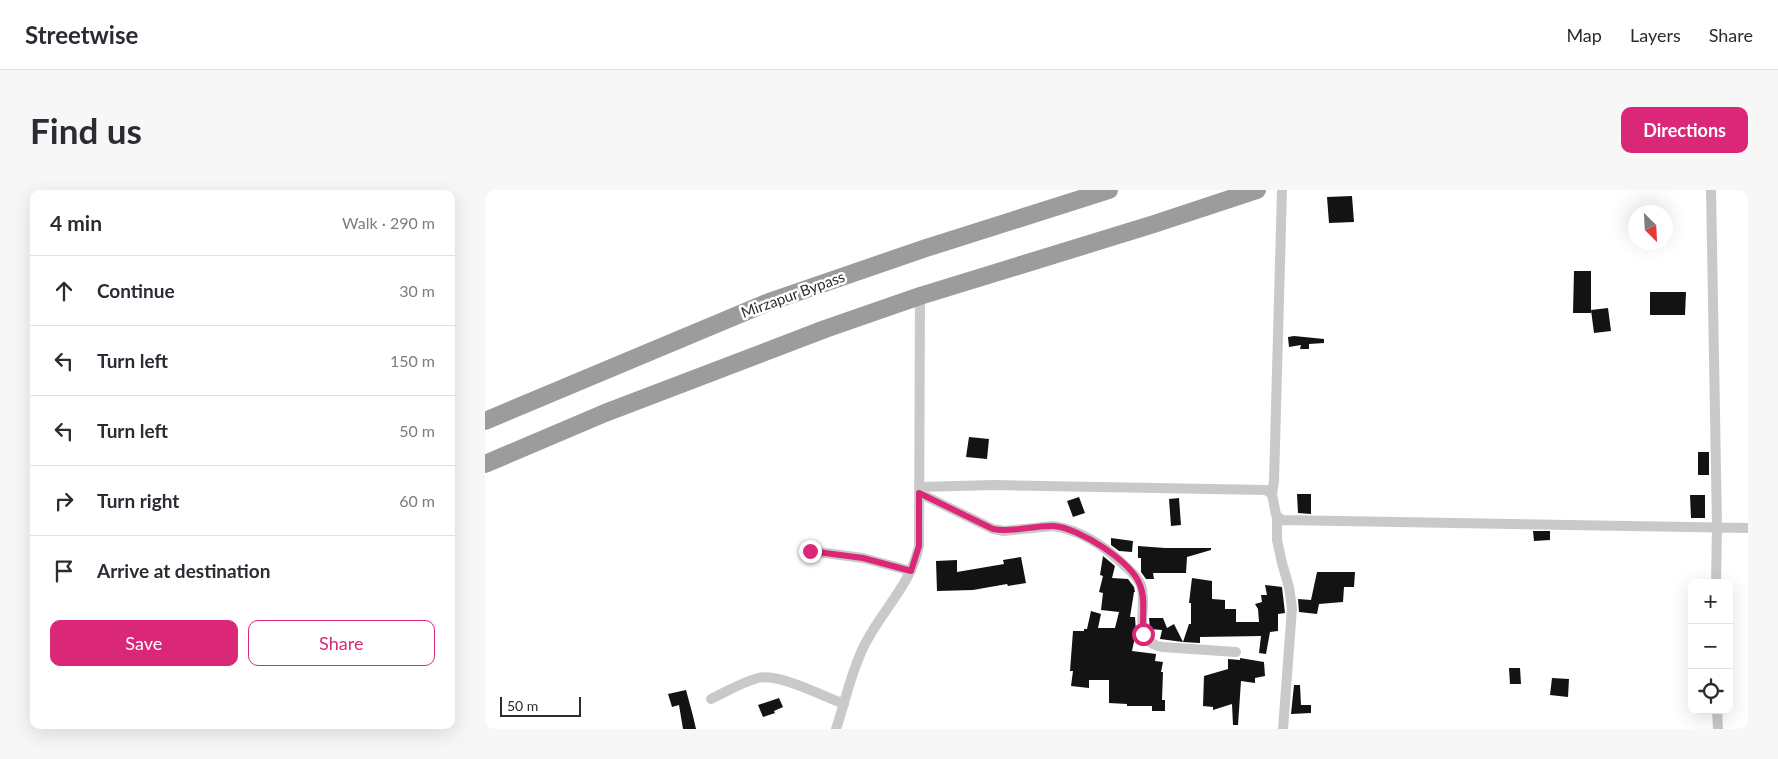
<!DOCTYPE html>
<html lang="en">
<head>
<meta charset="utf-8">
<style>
  body { margin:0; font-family:Lato,sans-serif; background:#f7f7f7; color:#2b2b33 }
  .controls { position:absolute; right:15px; bottom:15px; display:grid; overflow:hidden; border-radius:10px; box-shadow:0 5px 20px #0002 }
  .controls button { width:45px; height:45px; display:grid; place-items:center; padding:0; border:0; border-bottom:1px solid #e1e1e2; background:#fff; color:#2b2b33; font:25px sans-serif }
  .compass { position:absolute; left:1143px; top:15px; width:45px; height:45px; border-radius:50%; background:#fff; box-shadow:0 5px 20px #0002; rotate:156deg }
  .scale { position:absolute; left:15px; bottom:12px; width:81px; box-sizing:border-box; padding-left:5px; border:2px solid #2c2c2c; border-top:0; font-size:14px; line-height:18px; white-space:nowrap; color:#2c2c2c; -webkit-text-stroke:4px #fff; paint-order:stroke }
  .stop { position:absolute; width:15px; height:15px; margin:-11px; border:4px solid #db2777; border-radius:50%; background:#fff }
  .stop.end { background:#db2777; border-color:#fff; box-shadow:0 1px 5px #0008 }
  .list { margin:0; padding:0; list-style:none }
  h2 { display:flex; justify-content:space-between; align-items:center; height:65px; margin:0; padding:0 20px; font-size:21px }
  h2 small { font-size:16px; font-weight:400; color:#7c7c81 }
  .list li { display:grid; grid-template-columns:32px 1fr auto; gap:15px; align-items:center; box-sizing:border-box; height:70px; padding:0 20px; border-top:1px solid #e1e1e2 }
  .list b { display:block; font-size:19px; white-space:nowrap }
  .list em { font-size:16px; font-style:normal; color:#7c7c81 }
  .actions { display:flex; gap:10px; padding:15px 20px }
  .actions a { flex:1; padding:11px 0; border:1px solid #db2777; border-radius:10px; text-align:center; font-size:18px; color:#db2777 }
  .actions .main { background:#db2777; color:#fff }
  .icon { flex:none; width:28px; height:28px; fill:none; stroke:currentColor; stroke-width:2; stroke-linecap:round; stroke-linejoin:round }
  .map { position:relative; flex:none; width:1263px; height:539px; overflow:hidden; border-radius:10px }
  header { display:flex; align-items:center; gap:30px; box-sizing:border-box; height:70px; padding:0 25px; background:#fff; border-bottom:1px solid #e1e1e2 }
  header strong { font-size:24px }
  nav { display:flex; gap:28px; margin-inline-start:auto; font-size:18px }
  .intro { display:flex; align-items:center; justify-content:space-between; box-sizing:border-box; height:120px; padding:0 30px }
  h1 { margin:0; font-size:35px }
  .button { padding:12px 22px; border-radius:10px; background:#db2777; color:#fff; font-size:18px; font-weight:700 }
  main { display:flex; gap:30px; padding:0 30px }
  aside { flex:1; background:#fff; border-radius:10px; box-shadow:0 5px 20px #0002 }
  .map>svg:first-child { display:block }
  .building { fill:#131313 }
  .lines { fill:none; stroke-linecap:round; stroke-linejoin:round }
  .minor { stroke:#c9c9c9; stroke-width:10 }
  .trunk { stroke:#9c9c9c; stroke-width:18 }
  .route { stroke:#db2777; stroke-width:6 }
  .labels { text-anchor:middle; stroke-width:5; stroke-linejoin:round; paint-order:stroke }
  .street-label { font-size:15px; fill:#2c2c2c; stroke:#fff }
</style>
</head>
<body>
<header>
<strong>Streetwise</strong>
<nav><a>Map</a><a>Layers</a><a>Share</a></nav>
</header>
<div class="intro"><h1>Find us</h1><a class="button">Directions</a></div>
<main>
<aside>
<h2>4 min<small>Walk · 290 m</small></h2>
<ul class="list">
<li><svg class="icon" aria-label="ahead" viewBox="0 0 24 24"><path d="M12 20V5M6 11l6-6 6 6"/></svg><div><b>Continue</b></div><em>30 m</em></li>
<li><svg class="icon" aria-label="left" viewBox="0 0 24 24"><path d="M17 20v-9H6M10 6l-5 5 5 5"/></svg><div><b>Turn left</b></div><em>150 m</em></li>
<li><svg class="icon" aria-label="left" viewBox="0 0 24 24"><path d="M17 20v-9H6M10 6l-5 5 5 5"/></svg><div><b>Turn left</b></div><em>50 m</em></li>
<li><svg class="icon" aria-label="right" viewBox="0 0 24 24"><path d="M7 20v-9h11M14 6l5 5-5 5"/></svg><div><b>Turn right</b></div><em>60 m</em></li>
<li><svg class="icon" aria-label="arrive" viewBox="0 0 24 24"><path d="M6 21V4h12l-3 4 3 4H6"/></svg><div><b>Arrive at destination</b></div></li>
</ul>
<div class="actions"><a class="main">Save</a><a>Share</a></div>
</aside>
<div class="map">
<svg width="1263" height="539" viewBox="0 0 1263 539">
  <rect width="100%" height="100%" fill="#fff"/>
  <path class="building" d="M867,6L869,32L844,33L842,7Z
    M1089,81H1106V123H1088Z
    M1165,102H1201L1200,125H1165Z
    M1123,118L1126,141L1109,143L1106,120Z
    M809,146L839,149V153L824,154V159H815L816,155L804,157L803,147Z
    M484,247L504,249L502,269L481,267Z
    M1213,262H1224V285H1213Z
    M812,304H826V324L813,323Z
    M1205,305H1220V328H1206Z
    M594,307L600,323L588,327L582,311Z
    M694,308L696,335L686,336L684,309Z
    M1048,341H1065V350L1049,351Z
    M626,348L648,351L647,362L634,361L626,355Z
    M653,356L680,358H726V360L702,367L701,383H668L669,389H661L656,382V368H653Z
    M618,366L630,376L627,388L643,389L649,397L650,402H649L645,427H650L651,442L647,461L671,464L670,471L678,472L676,482H678L677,510H680V521H667V516H642V514L624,513V490H604V498L586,496L588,481H585L588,441H599V439H602L606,421L616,424L613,438H630L634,422L616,420L618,403L614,402L618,386L615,385Z
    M536,367L541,393L523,396L522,394L488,400L452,401L451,371L472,370V382L519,374L518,370Z
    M832,382H870L869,397H859L858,412L834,414L832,424L814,422L813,409L826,410Z
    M707,388L727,391V409L740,410V419H751V432H774L773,419L770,414L777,412L776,405H782L780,395L797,397L800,423L793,424V441L785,442L781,464L774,463L776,446L715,447V453L698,452L704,434H706V413H704Z
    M664,428H678L682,438L689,434L698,452L675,449L677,440L665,439Z
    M755,468L779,472L780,486L770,488V493L756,491L753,535H748L747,514L728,520V517L718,516L719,486L743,479V469L755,470Z
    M1024,478H1035L1036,494H1025Z
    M1067,488L1084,489L1083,507L1065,505Z
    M809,495H815L816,515H826V523L806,524Z
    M201,500L208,526L211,539H198L194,515L187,517L183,504Z
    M294,508L298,517L289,521L290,523L278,527L273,515Z"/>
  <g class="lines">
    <path class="minor" d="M1226,0L1232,337L1231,393
      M434,297L509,295L781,300L787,304L791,325L797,330L1263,338
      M434,303L508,339L519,341L568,336C597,340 621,357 641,377C647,382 653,388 656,395C664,419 644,450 677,457L751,462
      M787,304L789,291L797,0
      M792,328V350L797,373L804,397L807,418L798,539
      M325,361L378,368L426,381
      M226,509C241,502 257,492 273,488C294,483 338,506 359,514
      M1232,520L1233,539
      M351,539C360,512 366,482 379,456C396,421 426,395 434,356L435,106"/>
    <path class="trunk" d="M0,231L284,112L441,58L624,0
      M0,274L120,223L340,139L435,106L669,34L772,0"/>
  </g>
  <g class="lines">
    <path class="route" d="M325,361L378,368L426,381L434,356V303L508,339C528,343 549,335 569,336C594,338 646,371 655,395C661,409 657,429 658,444"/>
  </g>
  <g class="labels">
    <g class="street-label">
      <text transform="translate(308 105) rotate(-20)" y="5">Mirzapur Bypass</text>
    </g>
  </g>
</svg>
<div class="controls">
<button>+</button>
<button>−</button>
<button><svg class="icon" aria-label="locate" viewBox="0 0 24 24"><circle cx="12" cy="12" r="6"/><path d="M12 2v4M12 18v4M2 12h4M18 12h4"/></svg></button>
</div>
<svg class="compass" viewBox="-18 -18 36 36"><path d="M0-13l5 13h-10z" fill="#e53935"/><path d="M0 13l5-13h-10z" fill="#7c7c81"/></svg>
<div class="scale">50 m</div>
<div class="stop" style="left:658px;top:444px"></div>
<div class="stop end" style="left:325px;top:361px"></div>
</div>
</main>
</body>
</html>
